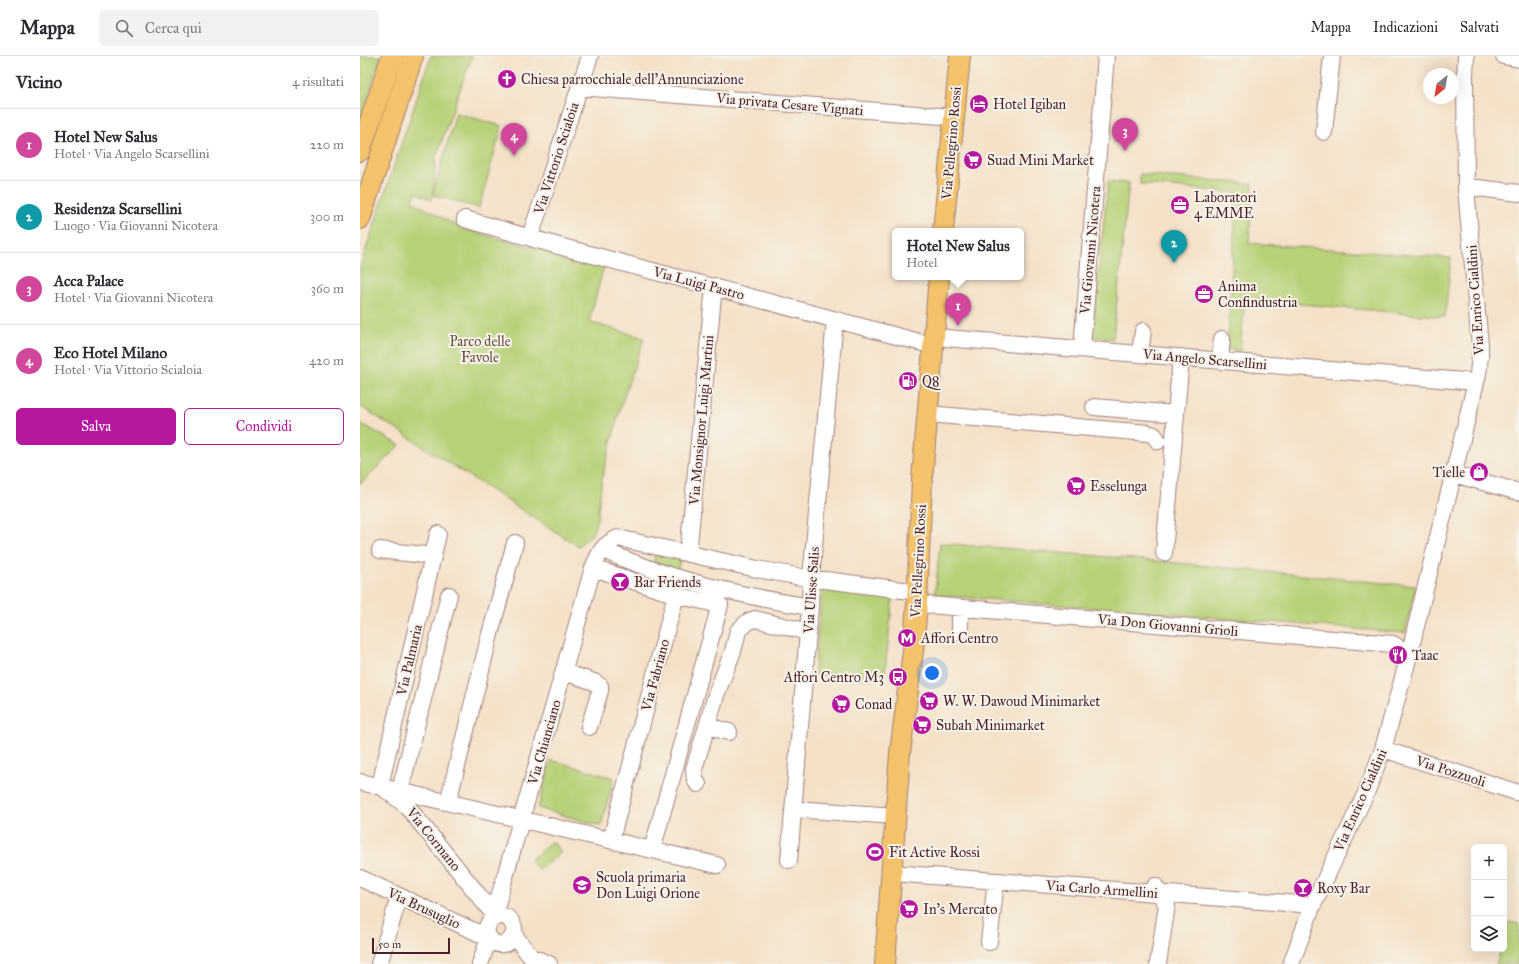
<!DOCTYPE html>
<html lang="it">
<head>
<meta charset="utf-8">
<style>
  body { margin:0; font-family:"IM FELL Great Primer",serif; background:#f2f2f3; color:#2b2b33 }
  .controls { position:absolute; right:12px; bottom:12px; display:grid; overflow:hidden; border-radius:6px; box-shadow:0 4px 16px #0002 }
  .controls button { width:36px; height:36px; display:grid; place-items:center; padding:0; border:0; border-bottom:1px solid #e1e1e2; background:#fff; color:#2b2b33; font:20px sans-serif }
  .compass { position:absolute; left:1063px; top:12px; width:36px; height:36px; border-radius:50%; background:#fff; box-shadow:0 4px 16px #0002; rotate:211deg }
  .scale { position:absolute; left:12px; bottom:10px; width:78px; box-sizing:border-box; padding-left:4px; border:2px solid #4a1f2b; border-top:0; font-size:11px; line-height:14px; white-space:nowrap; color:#4a1f2b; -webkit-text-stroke:3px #f7f3e8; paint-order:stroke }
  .you { position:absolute; left:572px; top:617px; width:14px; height:14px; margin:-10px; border:3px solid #fff; border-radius:50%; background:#1a73e8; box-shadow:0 0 0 6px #1a73e833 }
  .badge { display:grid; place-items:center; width:26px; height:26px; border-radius:50%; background:#b5179e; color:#fff; font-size:13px; font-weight:700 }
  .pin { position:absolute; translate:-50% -33px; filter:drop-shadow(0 1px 2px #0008) }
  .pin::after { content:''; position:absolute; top:21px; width:14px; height:12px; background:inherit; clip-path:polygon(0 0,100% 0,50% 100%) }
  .popup { position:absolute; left:532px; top:172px; width:132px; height:52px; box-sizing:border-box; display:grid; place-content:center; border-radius:6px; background:#fff; filter:drop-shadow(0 1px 3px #0005); font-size:13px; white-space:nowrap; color:#7c7c81 }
  .popup b { font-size:15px; color:#2b2b33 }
  .popup::after { content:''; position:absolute; left:50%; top:100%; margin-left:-8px; border:8px solid transparent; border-top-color:#fff }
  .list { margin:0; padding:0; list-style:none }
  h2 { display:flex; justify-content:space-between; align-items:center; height:52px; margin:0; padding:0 16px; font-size:17px }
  h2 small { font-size:13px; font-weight:400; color:#7c7c81 }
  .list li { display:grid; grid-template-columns:26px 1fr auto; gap:12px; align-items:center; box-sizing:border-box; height:72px; padding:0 16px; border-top:1px solid #e1e1e2 }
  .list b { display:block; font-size:15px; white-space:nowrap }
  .list p { margin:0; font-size:13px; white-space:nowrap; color:#7c7c81 }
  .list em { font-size:13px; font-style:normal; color:#7c7c81 }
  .actions { display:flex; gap:8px; padding:12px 16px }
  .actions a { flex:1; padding:9px 0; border:1px solid #b5179e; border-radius:6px; text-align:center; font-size:14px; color:#b5179e }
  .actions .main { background:#b5179e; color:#fff }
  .icon { flex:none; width:22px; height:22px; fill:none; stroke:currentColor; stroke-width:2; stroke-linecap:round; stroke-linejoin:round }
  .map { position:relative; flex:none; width:1159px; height:908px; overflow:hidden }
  header { display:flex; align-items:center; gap:24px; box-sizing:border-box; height:56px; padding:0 20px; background:#fff; border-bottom:1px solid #e1e1e2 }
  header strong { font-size:19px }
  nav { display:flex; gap:22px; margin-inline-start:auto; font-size:14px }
  .search { width:280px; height:36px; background:#f2f2f3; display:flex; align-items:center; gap:10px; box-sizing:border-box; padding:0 14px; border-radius:6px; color:#7c7c81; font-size:15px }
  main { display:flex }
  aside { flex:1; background:#fff }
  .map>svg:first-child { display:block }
  .green { fill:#b6d177; stroke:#807851 }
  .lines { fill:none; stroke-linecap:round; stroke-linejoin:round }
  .minor-casing { stroke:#9f807a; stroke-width:18 }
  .major-casing { stroke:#9f807a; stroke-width:22 }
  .minor { stroke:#fff; stroke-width:16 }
  .major { stroke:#f3c26a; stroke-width:20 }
  .labels { text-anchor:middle; stroke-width:4; stroke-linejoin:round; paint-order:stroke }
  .poi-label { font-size:14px; fill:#4a1f2b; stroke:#f7f3e8; text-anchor:start }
  .street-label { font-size:14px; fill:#4a1f2b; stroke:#f7f3e8 }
  .park-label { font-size:14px; fill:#654c3e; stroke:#f7f3e8 }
</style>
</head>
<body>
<header>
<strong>Mappa</strong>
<div class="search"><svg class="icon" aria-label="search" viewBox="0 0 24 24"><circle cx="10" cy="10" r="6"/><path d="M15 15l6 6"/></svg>Cerca qui</div>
<nav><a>Mappa</a><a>Indicazioni</a><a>Salvati</a></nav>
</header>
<main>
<aside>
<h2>Vicino<small>4 risultati</small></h2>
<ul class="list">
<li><span class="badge" style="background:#d1479c">1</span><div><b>Hotel New Salus</b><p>Hotel · Via Angelo Scarsellini</p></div><em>220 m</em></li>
<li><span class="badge" style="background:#0f9aa8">2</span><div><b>Residenza Scarsellini</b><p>Luogo · Via Giovanni Nicotera</p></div><em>300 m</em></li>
<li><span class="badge" style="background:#d1479c">3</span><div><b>Acca Palace</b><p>Hotel · Via Giovanni Nicotera</p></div><em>360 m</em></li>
<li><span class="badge" style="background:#d1479c">4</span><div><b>Eco Hotel Milano</b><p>Hotel · Via Vittorio Scialoia</p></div><em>420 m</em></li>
</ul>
<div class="actions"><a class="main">Salva</a><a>Condividi</a></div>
</aside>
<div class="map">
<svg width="1159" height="908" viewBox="0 0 1159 908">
  <rect width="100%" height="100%" fill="#f7f3e8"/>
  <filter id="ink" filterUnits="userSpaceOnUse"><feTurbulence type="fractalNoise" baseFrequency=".025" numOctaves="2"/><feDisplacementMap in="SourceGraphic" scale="8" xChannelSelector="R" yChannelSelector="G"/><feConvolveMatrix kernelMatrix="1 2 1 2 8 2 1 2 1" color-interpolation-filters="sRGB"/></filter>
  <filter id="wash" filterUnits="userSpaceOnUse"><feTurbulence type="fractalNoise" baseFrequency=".012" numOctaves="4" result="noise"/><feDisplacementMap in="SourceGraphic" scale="16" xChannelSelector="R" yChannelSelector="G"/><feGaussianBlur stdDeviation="0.9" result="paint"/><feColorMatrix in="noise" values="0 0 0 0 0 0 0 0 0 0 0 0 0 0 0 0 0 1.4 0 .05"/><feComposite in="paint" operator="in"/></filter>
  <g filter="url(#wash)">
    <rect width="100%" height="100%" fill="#f4e1c8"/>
    <path class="green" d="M0,0H21L0,65Z
      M71,0H112L76,101L73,138L96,57L142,70L119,152L73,139L72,144L56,137L52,145L103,173L244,210L229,266L284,282L261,349L242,422L237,464L232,479L218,490L0,350V211Z
      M780,118L893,128L889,187L1091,202L1085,261L885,243L880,295L867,293L877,137L780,128Z
      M748,125L769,127L753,283L732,281Z
      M0,367L40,389L0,428Z
      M580,487L797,505L1056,530L1045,577L575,539Z
      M297,496L321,503L317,514L293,506Z
      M466,531L533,540L524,624L454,618L462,534Z
      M191,704L254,722L241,770L178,752Z
      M192,785L201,796L179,814L170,804Z
      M1149,866L1159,868V908H1136L1141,893H1144V882Z"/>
  </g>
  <g filter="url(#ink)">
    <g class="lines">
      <g class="minor-casing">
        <path id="minor" d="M1144,0L1159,3
          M219,31L593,61
          M964,76L972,0
          M1106,132H1118L1159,137
          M105,163L195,189L574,290
          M170,181L230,0
          M574,281L1116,326
          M722,292L746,0
          M780,297L783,275
          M860,304L862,283
          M734,351L816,358L821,301
          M568,358L788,377L794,379L798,385
          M1094,418L1159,436
          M20,494L73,500
          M804,497L816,358
          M252,498C315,525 382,540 450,551
          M328,498L354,230
          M233,512L316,539L360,549L292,794
          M557,548L1033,588L1044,596L1047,607
          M600,576V552
          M204,616L234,626L240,630V635L229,671
          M369,676L347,670L356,639L373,595L378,575L389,565L395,563L448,576
          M1023,693L1159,737
          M0,726L357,809
          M338,728L335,724L334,713L347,670
          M20,730L78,478
          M26,734L46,749L136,861
          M40,735L89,539
          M88,746L130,578L155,487
          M434,753L536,760
          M251,784L316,539
          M429,804L450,551L451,522L475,264
          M532,817L940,848L952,851
          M0,822L129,882C135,890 147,891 152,881C155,878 155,873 153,869C146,850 119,864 129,882
          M795,830L807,849L798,908
          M134,859L233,512C240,496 242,489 258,482L397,513L442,521L558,536
          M154,879L171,901L189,908
          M629,886L636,825
          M19,908L39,841
          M120,908L129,882
          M931,908L952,851L1006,737L1023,693L1047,607L1118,318L1120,300V290L1106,132L1105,19L1106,0"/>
      </g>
      <g class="major-casing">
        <path id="major" d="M0,95L32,0
          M0,163L53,0
          M583,175L600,0
          M525,908L540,697L553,595L557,548L562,423L579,221"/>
      </g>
      <use href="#minor" class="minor"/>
      <use href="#major" class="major"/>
    </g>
  </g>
  <defs>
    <g id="church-disc" transform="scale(1)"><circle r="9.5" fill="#b5179e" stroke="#f7f3e8"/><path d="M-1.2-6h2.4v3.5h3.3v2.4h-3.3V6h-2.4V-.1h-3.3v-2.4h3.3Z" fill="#fff"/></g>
    <g id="hotel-disc" transform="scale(1)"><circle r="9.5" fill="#b5179e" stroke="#f7f3e8"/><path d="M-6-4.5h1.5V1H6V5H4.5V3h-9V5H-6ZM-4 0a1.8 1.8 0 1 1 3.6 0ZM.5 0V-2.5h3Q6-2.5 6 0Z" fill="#fff"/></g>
    <g id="supermarket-disc" transform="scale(1)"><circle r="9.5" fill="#b5179e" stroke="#f7f3e8"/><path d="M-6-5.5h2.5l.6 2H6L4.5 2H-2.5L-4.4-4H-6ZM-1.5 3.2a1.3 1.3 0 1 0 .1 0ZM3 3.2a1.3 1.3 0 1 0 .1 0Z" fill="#fff"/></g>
    <g id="office-disc" transform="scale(1)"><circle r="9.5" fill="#b5179e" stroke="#f7f3e8"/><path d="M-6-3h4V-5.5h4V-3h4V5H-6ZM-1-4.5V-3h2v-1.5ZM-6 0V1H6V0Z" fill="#fff"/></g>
    <g id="fuel-disc" transform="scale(1)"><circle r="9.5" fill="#b5179e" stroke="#f7f3e8"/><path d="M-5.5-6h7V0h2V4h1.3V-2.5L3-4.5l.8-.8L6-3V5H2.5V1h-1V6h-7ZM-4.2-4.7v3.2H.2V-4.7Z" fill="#fff"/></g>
    <g id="shop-disc" transform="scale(1)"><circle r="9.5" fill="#b5179e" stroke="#f7f3e8"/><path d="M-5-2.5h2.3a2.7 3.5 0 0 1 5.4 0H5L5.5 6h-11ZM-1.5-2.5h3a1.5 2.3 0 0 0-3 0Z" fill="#fff"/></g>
    <g id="bar-disc" transform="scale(1)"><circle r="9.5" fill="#b5179e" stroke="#f7f3e8"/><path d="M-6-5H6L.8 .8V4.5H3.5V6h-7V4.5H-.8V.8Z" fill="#fff"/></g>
    <g id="metro-disc" transform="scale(1)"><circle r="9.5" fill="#b5179e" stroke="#f7f3e8"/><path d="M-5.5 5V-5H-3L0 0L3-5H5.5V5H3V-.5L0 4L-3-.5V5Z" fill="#fff"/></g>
    <g id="restaurant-disc" transform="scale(1)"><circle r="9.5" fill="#b5179e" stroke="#f7f3e8"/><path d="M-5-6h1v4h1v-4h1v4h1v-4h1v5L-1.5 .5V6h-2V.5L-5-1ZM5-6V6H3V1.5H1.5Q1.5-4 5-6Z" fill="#fff"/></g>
    <g id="bus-disc" transform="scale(1)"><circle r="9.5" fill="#b5179e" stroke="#f7f3e8"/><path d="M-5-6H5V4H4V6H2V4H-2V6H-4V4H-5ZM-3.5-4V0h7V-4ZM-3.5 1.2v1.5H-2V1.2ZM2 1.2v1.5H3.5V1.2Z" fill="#fff"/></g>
    <g id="stadium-disc" transform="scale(1)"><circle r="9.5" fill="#b5179e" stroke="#f7f3e8"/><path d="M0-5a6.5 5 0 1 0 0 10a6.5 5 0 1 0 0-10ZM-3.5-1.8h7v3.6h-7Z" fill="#fff"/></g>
    <g id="school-disc" transform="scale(1)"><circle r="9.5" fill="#b5179e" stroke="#f7f3e8"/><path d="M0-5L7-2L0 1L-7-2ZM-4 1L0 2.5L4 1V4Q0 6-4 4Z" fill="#fff"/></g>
  </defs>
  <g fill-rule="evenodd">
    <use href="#church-disc" x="147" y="23"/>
    <use href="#hotel-disc" x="619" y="48"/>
    <use href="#supermarket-disc" x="613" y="104"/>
    <use href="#office-disc" x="820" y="149"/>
    <use href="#office-disc" x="844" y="238"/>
    <use href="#fuel-disc" x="548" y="325"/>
    <use href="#shop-disc" x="1119" y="416"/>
    <use href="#supermarket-disc" x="716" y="430"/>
    <use href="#bar-disc" x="260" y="526"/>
    <use href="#metro-disc" x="547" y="582"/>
    <use href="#restaurant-disc" x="1038" y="599"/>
    <use href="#bus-disc" x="538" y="621"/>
    <use href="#supermarket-disc" x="569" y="645"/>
    <use href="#supermarket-disc" x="481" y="648"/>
    <use href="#supermarket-disc" x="562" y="669"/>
    <use href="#stadium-disc" x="515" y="796"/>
    <use href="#school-disc" x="222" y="829"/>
    <use href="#bar-disc" x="943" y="832"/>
    <use href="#supermarket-disc" x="549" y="853"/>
  </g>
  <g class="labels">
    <g class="poi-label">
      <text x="161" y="28">Chiesa parrocchiale dell'Annunciazione</text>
      <text x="633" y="53">Hotel Igiban</text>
      <text x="627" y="109">Suad Mini Market</text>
      <text x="834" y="146">Laboratori<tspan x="834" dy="16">4 EMME</tspan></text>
      <text x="858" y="235">Anima<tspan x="858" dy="16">Confindustria</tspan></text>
      <text x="562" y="330">Q8</text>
      <text x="1105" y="421" text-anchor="end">Tielle</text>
      <text x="730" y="435">Esselunga</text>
      <text x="274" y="531">Bar Friends</text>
      <text x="561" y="587">Affori Centro</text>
      <text x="1052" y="604">Taac</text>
      <text x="524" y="626" text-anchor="end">Affori Centro M3</text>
      <text x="583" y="650">W. W. Dawoud Minimarket</text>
      <text x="495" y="653">Conad</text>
      <text x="576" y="674">Subah Minimarket</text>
      <text x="529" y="801">Fit Active Rossi</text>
      <text x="236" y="826">Scuola primaria<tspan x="236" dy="16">Don Luigi Orione</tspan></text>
      <text x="957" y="837">Roxy Bar</text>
      <text x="563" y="858">In's Mercato</text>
    </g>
    <g class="street-label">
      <text transform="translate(430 48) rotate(5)" y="5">Via privata Cesare Vignati</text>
      <text transform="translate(591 87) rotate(-85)" y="5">Via Pellegrino Rossi</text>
      <text transform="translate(196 102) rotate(-72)" y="5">Via Vittorio Scialoia</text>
      <text transform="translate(730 194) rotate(-85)" y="5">Via Giovanni Nicotera</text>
      <text transform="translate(339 227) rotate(15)" y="5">Via Luigi Pastro</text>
      <text transform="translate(1115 244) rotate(-94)" y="5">Via Enrico Cialdini</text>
      <text transform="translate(845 303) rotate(5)" y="5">Via Angelo Scarsellini</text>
      <text transform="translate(341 364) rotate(-85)" y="5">Via Monsignor Luigi Martini</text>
      <text transform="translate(558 505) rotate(-87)" y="5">Via Pellegrino Rossi</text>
      <text transform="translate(451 534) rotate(-86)" y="5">Via Ulisse Salis</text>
      <text transform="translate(808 569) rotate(5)" y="5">Via Don Giovanni Grioli</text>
      <text transform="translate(49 604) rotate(-77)" y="5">Via Palmaria</text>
      <text transform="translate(295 619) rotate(-75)" y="5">Via Fabriano</text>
      <text transform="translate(184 686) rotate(-74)" y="5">Via Chianciano</text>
      <text transform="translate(1091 715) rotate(18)" y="5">Via Pozzuoli</text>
      <text transform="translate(1000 744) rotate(-66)" y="5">Via Enrico Cialdini</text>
      <text transform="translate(74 783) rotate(51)" y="5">Via Cormano</text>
      <text transform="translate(742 833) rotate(4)" y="5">Via Carlo Armellini</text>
      <text transform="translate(64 852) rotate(25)" y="5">Via Brusuglio</text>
    </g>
    <g class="park-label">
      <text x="120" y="290">Parco delle<tspan x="120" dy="16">Favole</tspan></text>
    </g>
  </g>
</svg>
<div class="controls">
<button>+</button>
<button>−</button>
<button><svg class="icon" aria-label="layers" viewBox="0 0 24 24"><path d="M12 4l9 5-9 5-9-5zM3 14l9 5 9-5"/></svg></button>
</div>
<svg class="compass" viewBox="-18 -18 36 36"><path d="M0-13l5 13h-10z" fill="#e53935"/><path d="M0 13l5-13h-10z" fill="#7c7c81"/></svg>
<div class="scale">50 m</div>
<div class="you"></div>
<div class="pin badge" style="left:598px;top:270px;background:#d1479c">1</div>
<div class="popup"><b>Hotel New Salus</b>Hotel</div>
<div class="pin badge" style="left:814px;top:207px;background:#0f9aa8">2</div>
<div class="pin badge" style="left:765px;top:95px;background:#d1479c">3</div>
<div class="pin badge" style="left:154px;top:100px;background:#d1479c">4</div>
</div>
</main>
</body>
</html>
